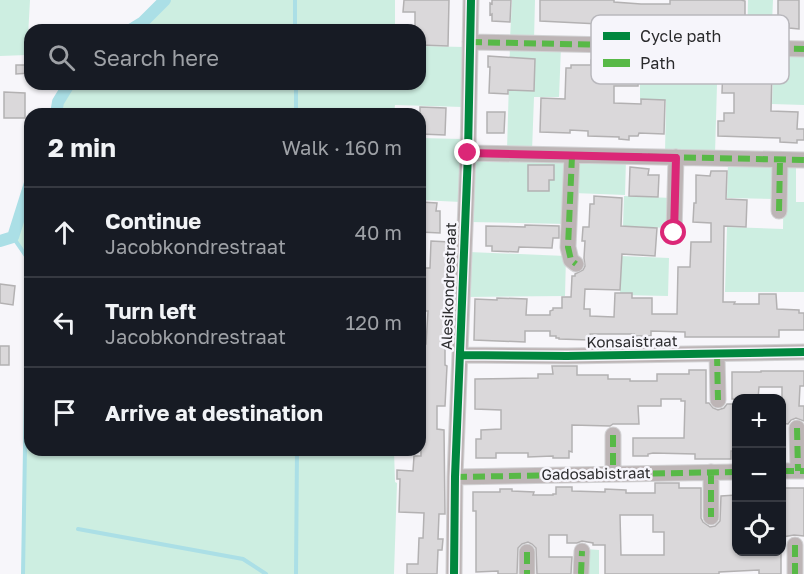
<!DOCTYPE html>
<html lang="en">
<head>
<meta charset="utf-8">
<style>
  body { margin:0; font-family:"Golos Text",sans-serif; background:#20242c; color:#f1f3f6 }
  .controls { position:absolute; right:18px; bottom:18px; display:grid; overflow:hidden; border-radius:12px; box-shadow:0 2px 4px #0004 }
  .controls button { width:54px; height:54px; display:grid; place-items:center; padding:0; border:0; border-bottom:2px solid #363941; background:#171b24; color:#f1f3f6; font:30px sans-serif }
  .stop { position:absolute; width:18px; height:18px; margin:-14px; border:4px solid #db2777; border-radius:50%; background:#fff }
  .stop.end { background:#db2777; border-color:#fff; box-shadow:0 2px 6px #0008 }
  .list { margin:0; padding:0; list-style:none }
  h2 { display:flex; justify-content:space-between; align-items:center; height:78px; margin:0; padding:0 24px; font-size:26px }
  h2 small { font-size:20px; font-weight:400; color:#9ea1a6 }
  .list li { display:grid; grid-template-columns:39px 1fr auto; gap:18px; align-items:center; box-sizing:border-box; height:90px; padding:0 24px; border-top:2px solid #363941 }
  .list b { display:block; font-size:22px; white-space:nowrap }
  .list p { margin:0; font-size:20px; white-space:nowrap; color:#9ea1a6 }
  .list em { font-size:20px; font-style:normal; color:#9ea1a6 }
  .icon { flex:none; width:33px; height:33px; fill:none; stroke:currentColor; stroke-width:2; stroke-linecap:round; stroke-linejoin:round }
  .map { position:relative; flex:none; width:804px; height:574px; overflow:hidden }
  .search { position:absolute; background:#171b24; box-shadow:0 2px 4px #0004; left:24px; top:24px; width:402px; height:66px; display:flex; align-items:center; gap:15px; box-sizing:border-box; padding:0 21px; border-radius:18px; color:#9ea1a6; font-size:22px }
  .panel { position:absolute; background:#171b24; box-shadow:0 2px 4px #0004; left:24px; top:108px; width:402px; height:348px; border-radius:18px }
  .map>svg:first-child { display:block }
  .green { fill:#cdeee1 }
  .lines { fill:none; stroke-linecap:round; stroke-linejoin:round }
  .stream { stroke:#abdfe6; stroke-width:4 }
  .canal { stroke:#abdfe6; stroke-width:12 }
  .building { fill:#dad8da; stroke:#b3b1b2; stroke-width:1.5; fill-rule:evenodd }
  .minor-casing { stroke:#d2d2d4; stroke-width:17 }
  .minor { stroke:#bdb5b6; stroke-width:15 }
  .quiet { stroke:#58b947; stroke-width:6; stroke-dasharray:12 6; stroke-linecap:butt }
  .cycleway-casing { stroke:#f6f5fb; stroke-width:11 }
  .cycleway { stroke:#00873e; stroke-width:8 }
  .route { stroke:#db2777; stroke-width:8 }
  .labels { text-anchor:middle; stroke-width:5; stroke-linejoin:round; paint-order:stroke }
  .street-label { font-size:15px; fill:#2a2a2c; stroke:#f6f5fb }
  .key { fill:#f6f5fb; stroke:#b9b8bd; stroke-width:1.5 }
  .key-label { font-size:16px; fill:#2a2a2c }
</style>
</head>
<body>
<div class="map">
<svg width="804" height="574" viewBox="0 0 804 574">
  <rect width="100%" height="100%" fill="#f7f6fa"/>
  <path class="green" d="M0,0H30L27,55L0,56Z
    M165,0H395V30H130L143,22Z
    M512,0H535L534,40L510,39Z
    M748,0H773L771,46L747,45Z
    M420,46L464,47L463,107L395,105L394,114H56L58,102L69,84H420Z
    M510,46L561,47L559,97H534L532,151L507,150Z
    M640,48L718,50L715,154L665,153L666,101L640,100Z
    M774,52L804,53V105L772,104Z
    M420,138L462,139L461,202L420,200Z
    M477,157L567,161V224L470,222L473,162Z
    M626,159L625,195L574,193L577,160Z
    M728,163L777,165L776,199L727,198Z
    M784,163L796,164V202H804V292H725L727,227L783,229Z
    M30,183V450H394L395,482L397,483L394,574H23L28,259L13,237Z
    M624,196L672,198L670,228L623,226Z
    M469,252L566,256L565,296L466,297Z
    M621,256L669,258L668,296L620,295Z
    M586,549L599,550V574H585Z"/>
  <g class="lines">
    <path class="stream" d="M295,0V30
      M296,84V114
      M13,237L28,259L23,574
      M78,529L243,559L266,574
      M296,574L297,450"/>
    <path class="canal" d="M130,30L143,22L165,0
      M56,114L58,102L69,84
      M0,241L13,237L30,183"/>
  </g>
  <path class="building" d="M404,0H449L448,46L420,45V30H415V12H403Z
    M492,0H511L510,22L492,21V14L490,15V3L492,4Z
    M540,0H614V2L641,4H670V0H741L745,1V24H735V29L707,28L706,31L669,29V24H640V26L624,25V22L599,21V24L540,21Z
    M778,0H799V29L789,28V24H778Z
    M488,56L535,59L534,91L508,90V94L489,93L490,67H488Z
    M591,60H604V66L622,67V64H639L638,86H614V103L641,104V99L665,100L664,134L639,133L638,136H629V140L619,139V137L588,136V131L570,130V133L540,132L541,98L565,99L566,68H571V65H591Z
    M748,60L765,61L764,70H772L771,111L798,112L797,129H804V140H797V143L780,142V138L718,136V121H724V113H734V93H722L723,66H748Z
    M16,65H30V73L16,74Z
    M4,92L25,93V118H4Z
    M420,107L446,108L445,135L420,134Z
    M487,112H505L504,133H487Z
    M528,165H554V180H549V191H528Z
    M630,167L649,169L648,175H659L658,197L629,196Z
    M711,171H727L726,199L747,200L746,227L724,226L723,302H735L734,304H759V294H776L777,309L799,310V313H804V330H779V337H685V332L651,331V336H634V334H590V340L559,339V338H556V336H550V331H525V342L474,340L475,299L497,300V298L527,299L526,315H550V311L553,310V308H562V297H571L572,276H575V274L583,270L585,266L584,258L585,241H582L583,227H589L590,204H594V196L622,198L621,226L657,228L655,256L622,254L620,290L585,289L584,309H590V316L614,317L615,293H632V298H652V314H677L678,267H690L691,242H711V223L693,222L694,203H696V175L710,176Z
    M420,202L437,203L436,211H440V233L420,232Z
    M525,225L559,226V238H553L552,248L519,247L518,252L492,251V246H486V226L525,227Z
    M431,241L450,242L446,322H449V339H445V365L447,366L445,406H437V429L444,430L445,514H439L438,539H443L442,550H438L437,574H407V564H418L419,538H423L424,513L399,512L400,479H397V470L413,471L414,456H421L420,344H426L428,311H420V301H421L422,268H430Z
    M0,284L15,286L13,305L0,303Z
    M0,346H9V365H0Z
    M552,366H577V375H608V379H630V381H657V374H689V370H706V403H709L713,408L718,410L724,408L727,404H736V451H731V459H695V454L653,453L648,454V456H633V438H684L685,401H681V399H661V406H638L639,424H613L610,426L572,425V452L569,451V458H553V456L528,457V453H496V458H476V439H481V430L501,429V410L475,409V379L538,378V374H553Z
    M761,371H804V386H800L799,406H804V421L796,418L791,420L788,424L782,423V387H759L758,399H732V372H761Z
    M655,483H679V488H701V518L703,522L710,527L715,526L720,521L721,496L736,495V552H781V574H759V570L719,572V574H605V545H593V543L582,541L577,543H567V535H549V557H572L571,574H537L536,548L532,544L528,542L522,544L518,548L517,574H498V571L476,572V511H473V492H500V489H512V491L534,492L533,495H553V494H556V487H572V491L605,492V489L626,490V493H655ZM620,515H653V532H664V555H621Z
    M784,488H804V536L794,535L782,537V518H783Z"/>
  <g class="lines">
    <g class="minor-casing">
      <path id="minor" d="M470,42L804,49
        M468,153L804,160
        M572,156L568,247L571,260L576,264
        M779,211L780,160
        M674,233L676,157
        M717,354L718,400
        M460,355L567,356L804,352
        M797,428L798,471
        M613,435V474
        M782,471H804
        M711,472V517
        M455,477L736,472
        M795,545V574
        M527,552V574
        M454,574L455,477L468,153L471,0
        M581,574L582,551"/>
    </g>
    <use href="#minor" class="minor"/>
    <path class="quiet" d="M470,42L804,49
      M468,153L804,160
      M572,156L568,247L571,260L576,264
      M779,211L780,160
      M674,233L676,157
      M717,354L718,400
      M797,428L798,471
      M613,435V474
      M782,471H804
      M711,472V517
      M455,477L736,472
      M795,545V574
      M527,552V574
      M581,574L582,551"/>
    <g class="cycleway-casing">
      <path id="cycleway" d="M460,355L567,356L804,352
        M454,574L455,477L468,153L471,0"/>
    </g>
    <use href="#cycleway" class="cycleway"/>
  </g>
  <g class="lines">
    <path class="route" d="M468,153L676,158L674,233"/>
  </g>
  <g class="labels">
    <g class="street-label">
      <text transform="translate(449 286) rotate(-88)" y="5">Alesikondrestraat</text>
      <text transform="translate(632 342) rotate(-1)" y="5">Konsaistraat</text>
      <text transform="translate(596 474) rotate(-1)" y="5">Gadosabistraat</text>
    </g>
  </g>
  <rect x="591" y="15" width="198" height="69" rx="9" class="key"/>
  <rect x="603" y="32" width="27" height="8" fill="#00873e"/>
  <rect x="603" y="59" width="27" height="8" fill="#58b947"/>
  <g class="key-label">
    <text x="640" y="42">Cycle path</text>
    <text x="640" y="69">Path</text>
  </g>
</svg>
<div class="controls">
<button>+</button>
<button>−</button>
<button><svg class="icon" aria-label="locate" viewBox="0 0 24 24"><circle cx="12" cy="12" r="6"/><path d="M12 2v4M12 18v4M2 12h4M18 12h4"/></svg></button>
</div>
<div class="stop" style="left:674px;top:233px"></div>
<div class="stop end" style="left:468px;top:153px"></div>
<div class="search"><svg class="icon" aria-label="search" viewBox="0 0 24 24"><circle cx="10" cy="10" r="6"/><path d="M15 15l6 6"/></svg>Search here</div>
<section class="panel">
<h2>2 min<small>Walk · 160 m</small></h2>
<ul class="list">
<li><svg class="icon" aria-label="ahead" viewBox="0 0 24 24"><path d="M12 20V5M6 11l6-6 6 6"/></svg><div><b>Continue</b><p>Jacobkondrestraat</p></div><em>40 m</em></li>
<li><svg class="icon" aria-label="left" viewBox="0 0 24 24"><path d="M17 20v-9H6M10 6l-5 5 5 5"/></svg><div><b>Turn left</b><p>Jacobkondrestraat</p></div><em>120 m</em></li>
<li><svg class="icon" aria-label="arrive" viewBox="0 0 24 24"><path d="M6 21V4h12l-3 4 3 4H6"/></svg><div><b>Arrive at destination</b></div></li>
</ul>
</section>
</div>
</body>
</html>
